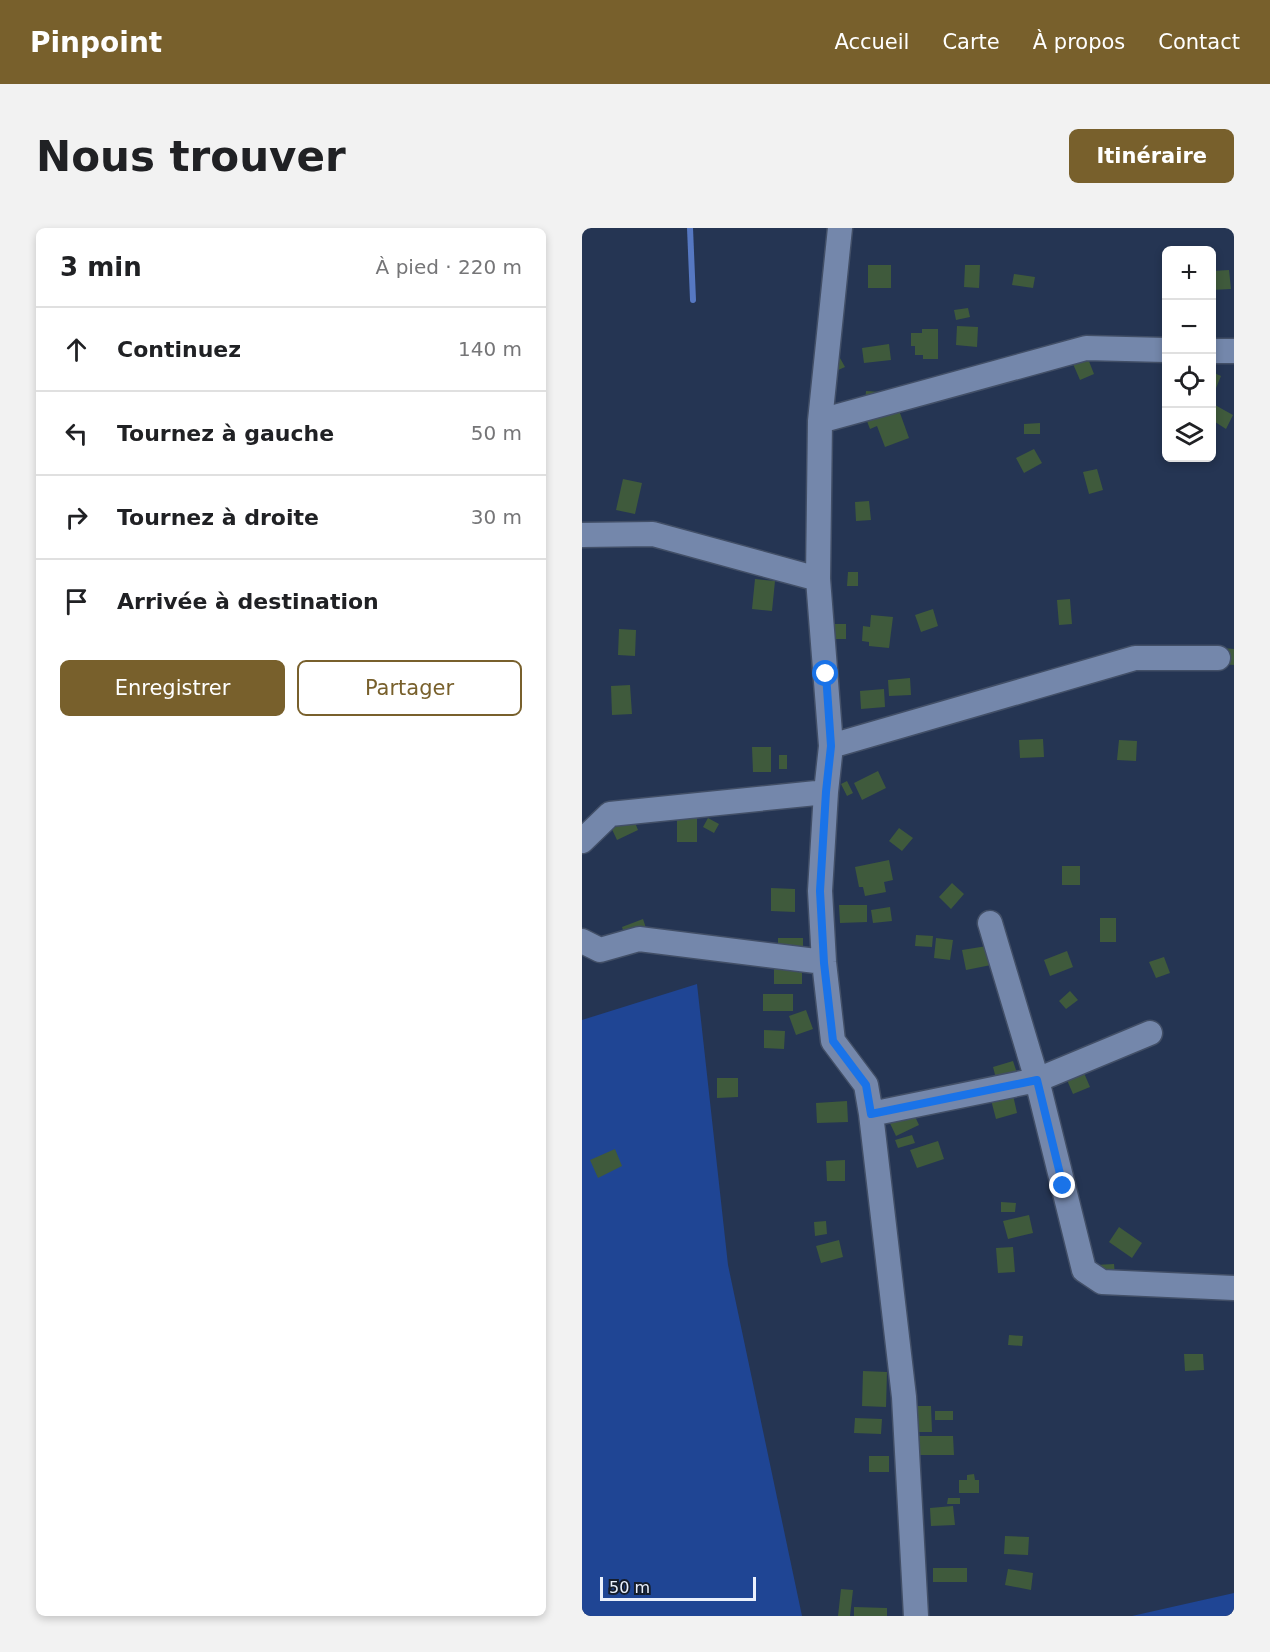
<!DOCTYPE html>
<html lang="fr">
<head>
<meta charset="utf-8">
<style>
  body { margin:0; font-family:"DejaVu Sans",sans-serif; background:#f2f2f2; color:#202124 }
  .controls { position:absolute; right:18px; top:18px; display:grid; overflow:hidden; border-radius:9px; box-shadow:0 3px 9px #0003 }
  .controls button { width:54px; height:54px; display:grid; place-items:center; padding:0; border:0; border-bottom:2px solid #e0e0e0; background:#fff; color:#202124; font:30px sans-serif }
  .scale { position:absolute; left:18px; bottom:15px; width:156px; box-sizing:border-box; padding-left:6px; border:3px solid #eaf0fc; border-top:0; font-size:16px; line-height:21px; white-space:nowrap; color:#eaf0fc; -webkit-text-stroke:4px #151d2b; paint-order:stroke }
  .stop { position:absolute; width:18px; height:18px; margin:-14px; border:4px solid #1a73e8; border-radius:50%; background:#fff }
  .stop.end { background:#1a73e8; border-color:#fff; box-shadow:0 2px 6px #0008 }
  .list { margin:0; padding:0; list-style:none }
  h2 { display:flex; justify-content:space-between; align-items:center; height:78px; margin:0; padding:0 24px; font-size:26px }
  h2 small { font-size:20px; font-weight:400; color:#757577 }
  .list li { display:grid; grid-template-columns:39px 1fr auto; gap:18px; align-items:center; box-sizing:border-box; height:84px; padding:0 24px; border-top:2px solid #e0e0e0 }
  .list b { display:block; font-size:22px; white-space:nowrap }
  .list em { font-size:20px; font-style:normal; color:#757577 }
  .actions { display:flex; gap:12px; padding:18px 24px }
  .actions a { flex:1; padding:14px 0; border:2px solid #78602c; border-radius:9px; text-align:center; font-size:21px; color:#78602c }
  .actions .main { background:#78602c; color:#fff }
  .icon { flex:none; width:33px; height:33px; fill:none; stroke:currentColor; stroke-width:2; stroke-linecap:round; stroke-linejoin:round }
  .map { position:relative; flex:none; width:652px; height:1388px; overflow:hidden; border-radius:9px }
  header { display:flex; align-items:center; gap:36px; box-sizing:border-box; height:84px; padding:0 30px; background:#78602c; color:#fff }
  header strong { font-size:28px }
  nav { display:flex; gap:33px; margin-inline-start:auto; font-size:21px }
  .intro { display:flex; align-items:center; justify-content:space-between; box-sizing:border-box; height:144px; padding:0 36px }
  h1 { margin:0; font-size:42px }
  .button { padding:15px 27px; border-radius:9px; background:#78602c; color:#fff; font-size:21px; font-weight:700 }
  main { display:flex; gap:36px; padding:0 36px }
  aside { flex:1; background:#fff; border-radius:9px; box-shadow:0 3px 9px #0003 }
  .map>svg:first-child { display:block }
  .green { fill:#1f4594 }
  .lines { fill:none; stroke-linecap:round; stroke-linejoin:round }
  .stream { stroke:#5678c2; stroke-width:6 }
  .building { fill:#3f5a3c }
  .minor-casing { stroke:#424f67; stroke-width:27 }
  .minor { stroke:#7487ab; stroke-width:24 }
  .route { stroke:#1a73e8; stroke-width:8 }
</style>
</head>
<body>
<header>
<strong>Pinpoint</strong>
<nav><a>Accueil</a><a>Carte</a><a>À propos</a><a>Contact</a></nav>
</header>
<div class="intro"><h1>Nous trouver</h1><a class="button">Itinéraire</a></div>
<main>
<aside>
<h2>3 min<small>À pied · 220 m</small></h2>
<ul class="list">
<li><svg class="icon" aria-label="ahead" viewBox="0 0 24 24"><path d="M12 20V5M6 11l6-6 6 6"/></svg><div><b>Continuez</b></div><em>140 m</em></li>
<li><svg class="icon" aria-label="left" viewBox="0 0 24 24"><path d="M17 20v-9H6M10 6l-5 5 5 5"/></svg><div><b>Tournez à gauche</b></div><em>50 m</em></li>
<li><svg class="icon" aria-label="right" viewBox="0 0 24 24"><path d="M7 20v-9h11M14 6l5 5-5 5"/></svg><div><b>Tournez à droite</b></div><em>30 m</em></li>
<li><svg class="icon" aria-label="arrive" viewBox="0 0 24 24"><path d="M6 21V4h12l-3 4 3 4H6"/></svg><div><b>Arrivée à destination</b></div></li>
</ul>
<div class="actions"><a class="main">Enregistrer</a><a>Partager</a></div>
</aside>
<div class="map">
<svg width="652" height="1388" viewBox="0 0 652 1388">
  <rect width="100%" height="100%" fill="#253553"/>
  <path class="green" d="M115,756L146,1037L220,1388H0V792Z
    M652,1365V1388H550Z"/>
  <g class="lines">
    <path class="stream" d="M108,0L111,72"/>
  </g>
  <path class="building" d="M286,37H309V60H286Z
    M383,37H398L397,60L382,59Z
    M647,42L649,61L630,62V43Z
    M432,46L453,49L451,60L430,57Z
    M386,80L388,89L374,92L372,82Z
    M375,98L396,99L395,119L374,117Z
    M340,101H356V131H341V127H333V118H329V105H340Z
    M307,116L309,132L282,135L280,120Z
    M503,123L512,146L498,152L488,129Z
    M258,130L263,139L254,143L250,134Z
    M630,144L639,148L632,165L630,163Z
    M284,163L299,164V176L283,175Z
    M314,174L327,210L303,219L295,198L288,201L283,188Z
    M633,177L651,187L644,201L630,192V182Z
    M458,195V206H442V196Z
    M452,221L460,235L442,245L434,230Z
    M515,241L521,262L507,266L501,244Z
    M41,251L60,255L53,286L34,282Z
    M287,273L289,292L274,293L273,274Z
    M266,344H276V358H265Z
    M173,351L193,353L190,383L170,381Z
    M488,371L490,396L477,397L475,372Z
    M351,381L356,398L339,404L333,387Z
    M289,387L311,389L307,420L287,418V414L280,413L281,398L288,399Z
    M252,396H264V411H251Z
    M37,401L54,402L53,428L36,427Z
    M641,420L652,421V437L639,436Z
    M328,450L329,467L307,468L306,452Z
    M48,457L50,486L30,487L29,458Z
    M302,461L303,479L279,481L278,463Z
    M461,511L462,529L438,530L437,512Z
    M537,512L555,513L554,533L535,532Z
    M170,519H189V544H171Z
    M197,527H205V541H197Z
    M296,543L304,560L280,572L272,555Z
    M265,553L271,565L265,568L259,556Z
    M95,582H115V614H95Z
    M49,585L56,602L35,612L27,595Z
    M126,590L137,596L132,605L121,599Z
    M317,600L331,610L320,623L307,613Z
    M307,632L311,652L302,654L304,664L283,668L281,659H277L273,639Z
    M480,638H498V657H480Z
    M370,655L382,666L369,681L357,669Z
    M189,660L213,661V684L189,683Z
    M257,677H285V694L258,695Z
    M308,679L310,693L291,695L289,682Z
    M518,690H534V714H518Z
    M61,691L65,703L44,711L40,699Z
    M334,707L351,708L350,719L333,718Z
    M196,710H221V727H196Z
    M354,710L371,712L368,732L352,730Z
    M405,718L409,737L384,742L380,722Z
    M485,723L491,739L468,748L462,732Z
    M582,729L588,745L574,750L567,734Z
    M220,740V756H192V741Z
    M488,763L496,772L484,781L477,773Z
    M181,766H211V783H181Z
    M224,782L231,801L214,807L207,788Z
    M182,802L203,803L202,821L182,820Z
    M431,833L437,851L416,858L411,839Z
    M499,838L508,859L491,866L482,845Z
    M135,850H156V869L135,870Z
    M431,867L435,885L414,891L409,872Z
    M265,873L266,894L235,895L234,875Z
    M328,878L337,897L314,908L305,889Z
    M330,907L333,915L316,920L313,912Z
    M356,913L362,931L335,940L328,922Z
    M33,921L40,938L16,950L8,932Z
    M263,932V953H245L244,933Z
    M419,974L434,975L433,984H419Z
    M447,987L451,1005L426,1011L421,993Z
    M244,993L245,1006L233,1008L232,994Z
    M537,999L560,1015L550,1030L527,1014Z
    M257,1012L261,1029L239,1035L234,1018Z
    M431,1019L433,1044L416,1045L414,1020Z
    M532,1036L533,1047L513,1037Z
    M427,1107L441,1108L440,1118L426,1117Z
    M602,1126H621L622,1142L603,1143Z
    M281,1143L305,1144L304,1179L280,1178Z
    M336,1178H349L350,1204H336Z
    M353,1183H371V1192H353Z
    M273,1190L300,1191L299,1206L272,1205Z
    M337,1208H371L372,1227H338Z
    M287,1228H307V1244H287Z
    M392,1246L393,1252H397V1265H377V1252H385V1247Z
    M366,1270H378V1276H365Z
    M371,1278L373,1297L349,1298L348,1280Z
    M423,1308L447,1309L446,1327L422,1326Z
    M351,1340H385V1354H351Z
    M426,1341L451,1345L449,1362L423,1357Z
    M259,1361L271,1362L268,1388H256Z
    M272,1379L305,1380V1388H272Z"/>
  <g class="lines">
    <g class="minor-casing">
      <path id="minor" d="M258,0L238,193L236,351L249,518L244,564L238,663L242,734L251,813L284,857L289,886L322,1169L334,1388
        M630,123H652
        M238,193L504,120L584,122
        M0,307L71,306L236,351
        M249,518L553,430H636
        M0,613L28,586L244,564
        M408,695L455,852L502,1042L520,1054L652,1060
        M0,713L18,722L57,711L242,734
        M289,886L455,852L568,805"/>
    </g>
    <use href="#minor" class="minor"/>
  </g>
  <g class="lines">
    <path class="route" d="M244,446L249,518L244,564L238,663L242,735L251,813L284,857L289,886L455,852L481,958"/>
  </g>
</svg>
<div class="controls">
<button>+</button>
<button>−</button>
<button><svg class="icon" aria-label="locate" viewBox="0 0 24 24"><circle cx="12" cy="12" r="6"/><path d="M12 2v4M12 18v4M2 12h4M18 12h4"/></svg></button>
<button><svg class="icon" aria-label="layers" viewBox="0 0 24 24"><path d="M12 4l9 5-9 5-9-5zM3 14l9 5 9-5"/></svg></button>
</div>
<div class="scale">50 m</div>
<div class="stop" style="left:244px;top:446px"></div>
<div class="stop end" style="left:481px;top:958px"></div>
</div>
</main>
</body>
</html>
